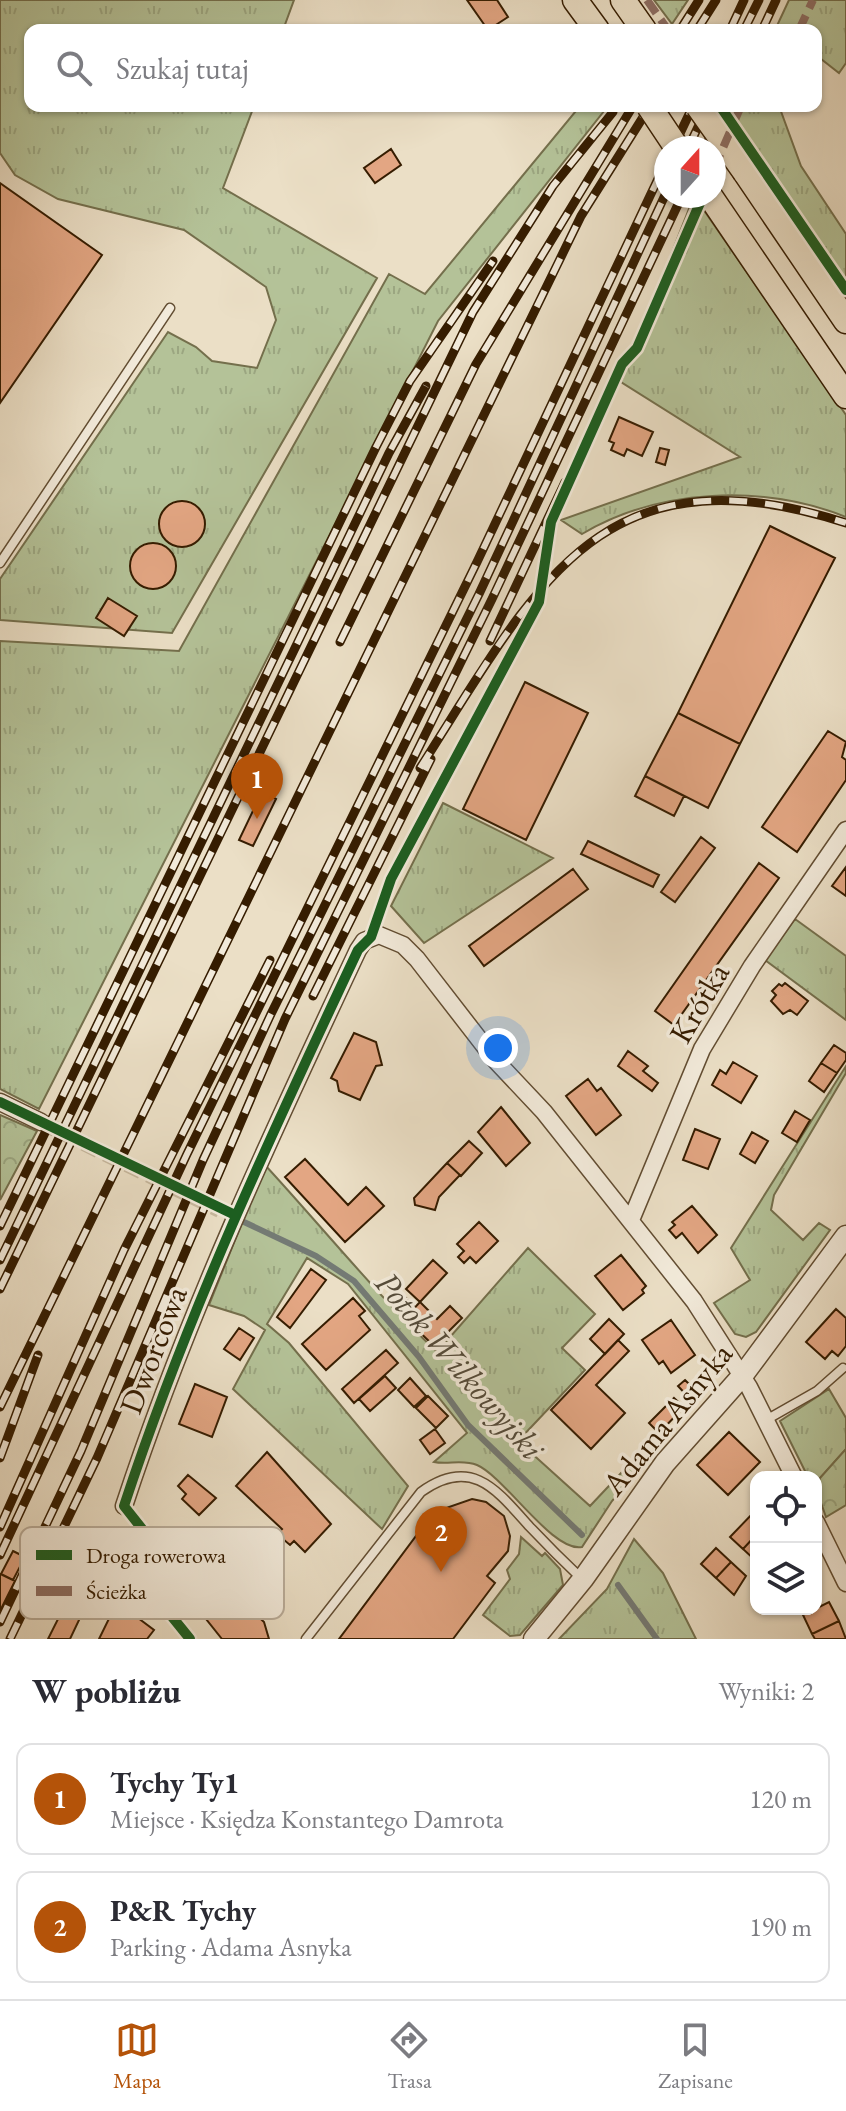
<!DOCTYPE html>
<html lang="pl">
<head>
<meta charset="utf-8">
<style>
  body { margin:0; font-family:"EB Garamond",serif; background:#f7f7f7; color:#2b2b33 }
  .controls { position:absolute; right:24px; bottom:24px; display:grid; overflow:hidden; border-radius:16px; box-shadow:0 2px 6px #0004 }
  .controls button { width:72px; height:72px; display:grid; place-items:center; padding:0; border:0; border-bottom:2px solid #e1e1e2; background:#fff; color:#2b2b33; font:40px sans-serif }
  .compass { position:absolute; left:654px; top:136px; width:72px; height:72px; border-radius:50%; background:#fff; box-shadow:0 2px 6px #0004; rotate:21deg }
  .you { position:absolute; left:498px; top:1048px; width:28px; height:28px; margin:-20px; border:6px solid #fff; border-radius:50%; background:#1a73e8; box-shadow:0 0 0 12px #1a73e833 }
  .badge { display:grid; place-items:center; width:52px; height:52px; border-radius:50%; background:#b45309; color:#fff; font-size:26px; font-weight:700 }
  .pin { position:absolute; translate:-50% -66px; filter:drop-shadow(0 2px 4px #0008) }
  .pin::after { content:''; position:absolute; top:42px; width:28px; height:24px; background:inherit; clip-path:polygon(0 0,100% 0,50% 100%) }
  .list { margin:0; padding:0; list-style:none }
  h2 { display:flex; justify-content:space-between; align-items:center; height:104px; margin:0; padding:0 32px; font-size:34px }
  h2 small { font-size:26px; font-weight:400; color:#7c7c81 }
  .list li { display:grid; grid-template-columns:52px 1fr auto; gap:24px; align-items:center; box-sizing:border-box; height:112px; margin:0 16px 16px; padding:0 16px; border:2px solid #e1e1e2; border-radius:16px }
  .list b { display:block; font-size:30px; white-space:nowrap }
  .list p { margin:0; font-size:26px; white-space:nowrap; color:#7c7c81 }
  .list em { font-size:26px; font-style:normal; color:#7c7c81 }
  .icon { flex:none; width:44px; height:44px; fill:none; stroke:currentColor; stroke-width:2; stroke-linecap:round; stroke-linejoin:round }
  .map { position:relative; flex:none; width:846px; height:1639px; overflow:hidden }
  .search { position:absolute; background:#fff; box-shadow:0 2px 6px #0004; left:24px; right:24px; top:24px; height:88px; display:flex; align-items:center; gap:20px; box-sizing:border-box; padding:0 28px; border-radius:16px; color:#7c7c81; font-size:30px }
  .sheet { height:360px; background:#fff }
  nav { display:flex; justify-content:space-around; align-items:center; box-sizing:border-box; height:112px; border-top:2px solid #e1e1e2; background:#fff; font-size:22px; color:#7c7c81 }
  nav a { display:grid; justify-items:center; gap:4px }
  nav .on { color:#b45309 }
  .map>svg:first-child { display:block }
  .grass { fill:url(#grass-tufts); stroke:#746f4c; stroke-width:2 }
  .forest { fill:url(#forest-crowns); stroke:#746f4c; stroke-width:2 }
  .lines { fill:none; stroke-linecap:round; stroke-linejoin:round }
  .stream { stroke:#747a74; stroke-width:6 }
  .building { fill:#e3a683; stroke:#351c00; stroke-width:2 }
  .minor-tunnel { stroke:#c7b89e; stroke-width:16; stroke-dasharray:16 8; stroke-linecap:butt }
  .service-casing { stroke:#624d32; stroke-width:11 }
  .minor-casing { stroke:#624d32; stroke-width:19 }
  .tertiary-casing { stroke:#624d32; stroke-width:23 }
  .primary-casing { stroke:#351c00; stroke-width:27 }
  .service { stroke:#f2eada; stroke-width:8 }
  .minor { stroke:#f2eada; stroke-width:16 }
  .tertiary { stroke:#f2eada; stroke-width:20 }
  .primary { stroke:#ebdfc6; stroke-width:24 }
  .rail-casing { stroke:#351c00; stroke-width:9 }
  .rail { stroke:#f2eada; stroke-width:6; stroke-dasharray:18; stroke-linecap:butt }
  .primary-bridge-casing { stroke:#351c00; stroke-width:27; stroke-linecap:butt }
  .primary-bridge { stroke:#ebdfc6; stroke-width:24 }
  .quiet { stroke:#8d6e63; stroke-width:8; stroke-dasharray:16 8; stroke-linecap:butt }
  .cycleway-casing { stroke:#f2eada; stroke-width:15 }
  .cycleway { stroke:#1b5e20; stroke-width:10 }
  .labels { text-anchor:middle; stroke-width:7; stroke-linejoin:round; paint-order:stroke }
  .street-label { font-size:32px; fill:#351c00; stroke:#f2eada }
  .water-label { font-size:34px; font-style:italic; fill:#544b3a; stroke:#f2eada }
  .key { fill:#f2eada; stroke:#b9ac99; stroke-width:2 }
  .key-label { font-size:22px; fill:#351c00 }
</style>
</head>
<body>
<div class="map">
<svg width="846" height="1639" viewBox="0 0 846 1639">
  <defs>
    <pattern id="grass-tufts" width="24" height="20" patternUnits="userSpaceOnUse" patternTransform="scale(2)"><rect width="24" height="20" fill="#b4c298"/><path d="M3 7l-1-3M5 7V3M7 7l1-3M15 17l-1-3M17 17v-4M19 17l1-3" fill="none" stroke="#9ba681"/></pattern>
    <pattern id="forest-crowns" width="20" height="18" patternUnits="userSpaceOnUse" patternTransform="scale(2)"><rect width="20" height="18" fill="#b4c298"/><path d="M2 6a3 3 0 1 1 6 0M12 15a3 3 0 1 1 6 0" fill="none" stroke="#9ba681"/></pattern>
  </defs>
  <rect width="100%" height="100%" fill="#ebdfc6"/>
  <filter id="stains"><feTurbulence type="fractalNoise" baseFrequency=".0025" numOctaves="4"/><feColorMatrix values="0 0 0 0 .2 0 0 0 0 .09 0 0 0 0 .02 0 0 0 .5 -.17"/></filter>
  <radialGradient id="worn" r=".72"><stop offset=".6" stop-color="#630" stop-opacity="0"/><stop offset="1" stop-color="#630" stop-opacity=".3"/></radialGradient>
  <path class="grass" d="M0,0H294L283,30H30V106H254L223,188L377,278L172,633L0,620V579L168,332L196,347L212,361L257,368L276,320L266,287L184,230L58,199L15,175L0,153Z
    M654,0H688L672,24Z
    M789,0H846V63L839,73L816,55V30H775Z
    M580,106H608L438,321L39,1109L0,1089V641L179,651L389,274L425,294Z
    M738,106H779L801,166L846,234V285L741,131L733,116Z
    M694,196L846,415V517C764,484 659,488 582,534L561,520L740,457L621,382Z
    M443,803L553,858L424,943L391,906Z
    M795,919L846,956V1020L765,960Z
    M846,1066V1073L774,1195L771,1210L803,1240L819,1223L830,1230L756,1332L746,1337L735,1334L714,1303L750,1280L731,1248Z
    M265,1165C323,1228 376,1294 437,1352L528,1248L595,1314L562,1348L585,1370L518,1441L590,1506L653,1439L659,1444L612,1501L582,1547C553,1553 505,1477 477,1465C462,1459 448,1465 434,1462L467,1433L348,1284L307,1258L267,1324L289,1343L408,1486L382,1529L233,1389L265,1330L244,1316L209,1305Z
    M829,1389L846,1418V1449L820,1478L816,1489V1477H808L780,1421Z
    M521,1537L542,1556L545,1553L560,1569L563,1585L520,1635L510,1636L483,1615L510,1579L507,1570L519,1554Z
    M634,1539L663,1573L696,1639H559L607,1589Z"/>
  <path class="forest" d="M0,1115L37,1131L0,1200Z
    M846,1449V1505L826,1517L816,1489L820,1478Z"/>
  <g class="lines">
    <path class="stream" d="M244,1222L316,1256L354,1281L419,1357L468,1425L582,1535
      M618,1585L657,1639"/>
  </g>
  <path class="building" d="M467,0H497L508,17L488,30Z
    M391,149L401,165L375,183L364,168Z
    M0,183L102,255L0,403Z
    M619,417L653,432L642,456L627,449L624,456L611,450L614,443L609,441Z
    M660,448L669,450L665,465L656,462Z
    M159 524a23 23 0 1 1 46 0a23 23 0 1 1-46 0Z
    M770,526L835,558L740,744L678,713Z
    M130 566a23 23 0 1 1 46 0a23 23 0 1 1-46 0Z
    M108,598L137,616L124,636L96,618Z
    M525,682L588,713L526,840L463,809Z
    M678,713L740,744L708,808L645,776Z
    M828,731L846,742L842,757L846,760V780L797,852L762,827Z
    M645,776L684,796L674,816L635,796Z
    M262,792L276,799L253,846L239,840Z
    M701,837L715,848L675,902L661,892Z
    M588,841L659,875L653,887L581,854Z
    M759,863L779,878L674,1025L655,1011Z
    M846,867V896L832,886Z
    M573,869L588,889L484,966L469,946Z
    M785,983L808,1001L797,1015L790,1010L783,1014L771,1001L776,995L772,991L779,984L782,986Z
    M354,1033L376,1042L382,1065L376,1066L360,1100L339,1091L337,1081L331,1078Z
    M834,1045L846,1053V1060L837,1073L821,1063Z
    M628,1051L648,1066L643,1071L658,1083L652,1091L618,1066Z
    M733,1062L757,1076L741,1103L712,1085L720,1070L726,1074Z
    M821,1063L837,1073L824,1092L809,1081Z
    M588,1079L597,1091L601,1088L621,1115L596,1135L566,1096Z
    M501,1107L530,1143L506,1166L478,1132Z
    M795,1111L810,1120L797,1142L782,1133Z
    M695,1129L720,1139L708,1169L683,1160Z
    M752,1132L768,1141L755,1163L740,1154Z
    M469,1141L482,1153L461,1176L447,1163Z
    M305,1159L348,1205L366,1187L384,1206L345,1242L285,1177Z
    M447,1163L460,1175L439,1197L435,1210L415,1205L414,1198Z
    M692,1206L717,1235L698,1253L682,1233L676,1238L669,1230L675,1225L672,1222Z
    M479,1222L498,1241L476,1263L470,1257L464,1263L458,1257L464,1251L457,1244Z
    M621,1255L646,1286L642,1290L644,1293L623,1310L595,1276Z
    M433,1260L447,1273L420,1302L406,1289Z
    M311,1269L326,1280L290,1328L277,1317Z
    M403,1295L415,1307L405,1318L392,1305Z
    M353,1298L365,1311L359,1316L370,1330L326,1370L302,1344Z
    M420,1302L437,1319L450,1306L462,1318L434,1346L405,1318Z
    M836,1309L846,1318V1346L838,1356L832,1351L825,1359L806,1342Z
    M609,1319L624,1334L605,1354L590,1339Z
    M671,1320L695,1355L671,1373L663,1361L659,1364L642,1340Z
    M239,1328L254,1338L240,1360L224,1349Z
    M618,1340L629,1351L596,1385L625,1413L591,1449L551,1410Z
    M386,1350L398,1363L354,1403L342,1389Z
    M385,1376L396,1388L370,1411L359,1399Z
    M410,1378L426,1396L414,1407L398,1390Z
    M685,1380L698,1393L691,1400L678,1386Z
    M195,1384L227,1397L212,1437L179,1424Z
    M428,1396L448,1416L436,1428L416,1408Z
    M674,1398L684,1407L659,1433L649,1423Z
    M435,1429L445,1443L430,1454L420,1440Z
    M729,1432L760,1462L728,1495L697,1465Z
    M267,1452L331,1524L305,1552L294,1541L290,1545L277,1534L282,1529L236,1486Z
    M188,1475L216,1498L199,1515L182,1499L186,1494L178,1486Z
    M472,1499L486,1502L504,1516L510,1536L508,1551L487,1576L495,1583L453,1639H339L422,1528L431,1535L446,1508Z
    M756,1510V1535L743,1549L730,1537Z
    M756,1535V1561L743,1549Z
    M716,1548L731,1562L716,1578L701,1564Z
    M13,1551L25,1557L13,1580L1,1574Z
    M182,1551L195,1557L264,1622L269,1639H222L171,1575Z
    M731,1562L746,1576L734,1595L716,1578Z
    M0,1574L15,1581L0,1611Z
    M126,1584L140,1591L130,1612L154,1630L147,1639H99Z
    M829,1602L839,1621L812,1634L803,1615Z
    M63,1609L80,1618L70,1639H48Z
    M839,1621L846,1639H815L812,1634Z"/>
  <g class="lines">
    <path class="minor-tunnel" d="M41,1122L220,1210"/>
    <g class="service-casing">
      <path id="service" d="M0,563L170,308
        M371,936L391,879L539,602L551,522
        M766,1420L817,1391L843,1368
        M122,1575L143,1530L124,1506
        M306,1639L421,1492C471,1456 496,1489 529,1526C546,1544 564,1562 582,1579"/>
    </g>
    <g class="minor-casing">
      <path id="minor" d="M0,1102L41,1122
        M631,1220L702,1049L752,966L846,830
        M124,1506C187,1314 272,1133 358,950L364,941L379,935L403,945L417,959L496,1061L544,1112L694,1301L749,1387L794,1477
        M816,1522L846,1583"/>
    </g>
    <g class="tertiary-casing">
      <path id="tertiary" d="M534,1639L583,1579L665,1463L743,1375L846,1236"/>
    </g>
    <g class="primary-casing">
      <path id="primary" d="M575,0L597,30
        M623,0L644,30
        M745,172L846,321
        M710,196L846,396"/>
    </g>
    <use href="#service" class="service"/>
    <use href="#minor" class="minor"/>
    <use href="#tertiary" class="tertiary"/>
    <use href="#primary" class="primary"/>
    <g class="rail-casing">
      <path id="rail" d="M680,30L699,0
        M697,30L716,0
        M730,30L744,0
        M744,30L759,0
        M762,30L776,0
        M673,148L693,106
        M688,148L708,106
        M705,148L725,106
        M490,641L565,482
        M340,642L476,364L633,106
        M420,768C535,588 599,443 846,523
        M313,996L431,759
        M0,1226L376,447L410,381L493,261
        M0,1260L389,453L426,386
        M0,1289L473,312L553,186L613,112
        M0,1407L581,216L650,106
        M0,1458L38,1355
        M0,1527L124,1250L270,960
        M0,1555L187,1154L477,562L666,162
        M0,1622L81,1451L203,1160L271,1014L479,594L666,193
        M10,1639L97,1458L285,1019L492,599L682,196"/>
    </g>
    <use href="#rail" class="rail"/>
    <g class="primary-bridge-casing">
      <path id="primary-bridge" d="M649,106L677,148
        M698,106L745,172"/>
    </g>
    <use href="#primary-bridge" class="primary-bridge"/>
    <path class="quiet" d="M647,0L668,30
      M799,30L813,0
      M714,169L741,106"/>
    <g class="cycleway-casing">
      <path id="cycleway" d="M720,106L846,290
        M0,1102L235,1215
        M190,1639L148,1587L122,1575L143,1530L124,1506C187,1314 272,1133 358,950L371,937L391,879L539,602L551,522L622,364L637,348L703,196"/>
    </g>
    <use href="#cycleway" class="cycleway"/>
  </g>
  <g class="labels">
    <g class="street-label">
      <text transform="translate(699 1003) rotate(-60)" y="11">Krótka</text>
      <text transform="translate(153 1350) rotate(-69)" y="11">Dworcowa</text>
      <text transform="translate(667 1419) rotate(-51)" y="11">Adama Asnyka</text>
    </g>
    <g class="water-label">
      <text transform="translate(460 1365) rotate(49)" y="12">Potok Wilkowyjski</text>
    </g>
  </g>
  <rect x="20" y="1527" width="264" height="92" rx="12" class="key"/>
  <rect x="36" y="1550" width="36" height="10" fill="#1b5e20"/>
  <rect x="36" y="1586" width="36" height="10" fill="#8d6e63"/>
  <g class="key-label">
    <text x="86" y="1563">Droga rowerowa</text>
    <text x="86" y="1599">Ścieżka</text>
  </g>
  <rect width="100%" height="100%" filter="url(#stains)"/>
  <rect width="100%" height="100%" fill="url(#worn)"/>
</svg>
<div class="controls">
<button><svg class="icon" aria-label="locate" viewBox="0 0 24 24"><circle cx="12" cy="12" r="6"/><path d="M12 2v4M12 18v4M2 12h4M18 12h4"/></svg></button>
<button><svg class="icon" aria-label="layers" viewBox="0 0 24 24"><path d="M12 4l9 5-9 5-9-5zM3 14l9 5 9-5"/></svg></button>
</div>
<svg class="compass" viewBox="-18 -18 36 36"><path d="M0-13l5 13h-10z" fill="#e53935"/><path d="M0 13l5-13h-10z" fill="#7c7c81"/></svg>
<div class="you"></div>
<div class="pin badge" style="left:257px;top:819px">1</div>
<div class="pin badge" style="left:441px;top:1572px">2</div>
<div class="search"><svg class="icon" aria-label="search" viewBox="0 0 24 24"><circle cx="10" cy="10" r="6"/><path d="M15 15l6 6"/></svg>Szukaj tutaj</div>
</div>
<section class="sheet">
<h2>W pobliżu<small>Wyniki: 2</small></h2>
<ul class="list">
<li><span class="badge">1</span><div><b>Tychy Ty1</b><p>Miejsce · Księdza Konstantego Damrota</p></div><em>120 m</em></li>
<li><span class="badge">2</span><div><b>P&amp;R Tychy</b><p>Parking · Adama Asnyka</p></div><em>190 m</em></li>
</ul>
</section>
<nav>
<a class="on"><svg class="icon" aria-label="map" viewBox="0 0 24 24"><path d="M3 6l6-2 6 2 6-2v14l-6 2-6-2-6 2zM9 4v14M15 6v14"/></svg>Mapa</a>
<a><svg class="icon" aria-label="directions" viewBox="0 0 24 24"><path d="M12 3l9 9-9 9-9-9zM9 14v-3h6M13 9l2 2-2 2"/></svg>Trasa</a>
<a><svg class="icon" aria-label="saved" viewBox="0 0 24 24"><path d="M7 4h10v16l-5-4-5 4z"/></svg>Zapisane</a>
</nav>
</body>
</html>
